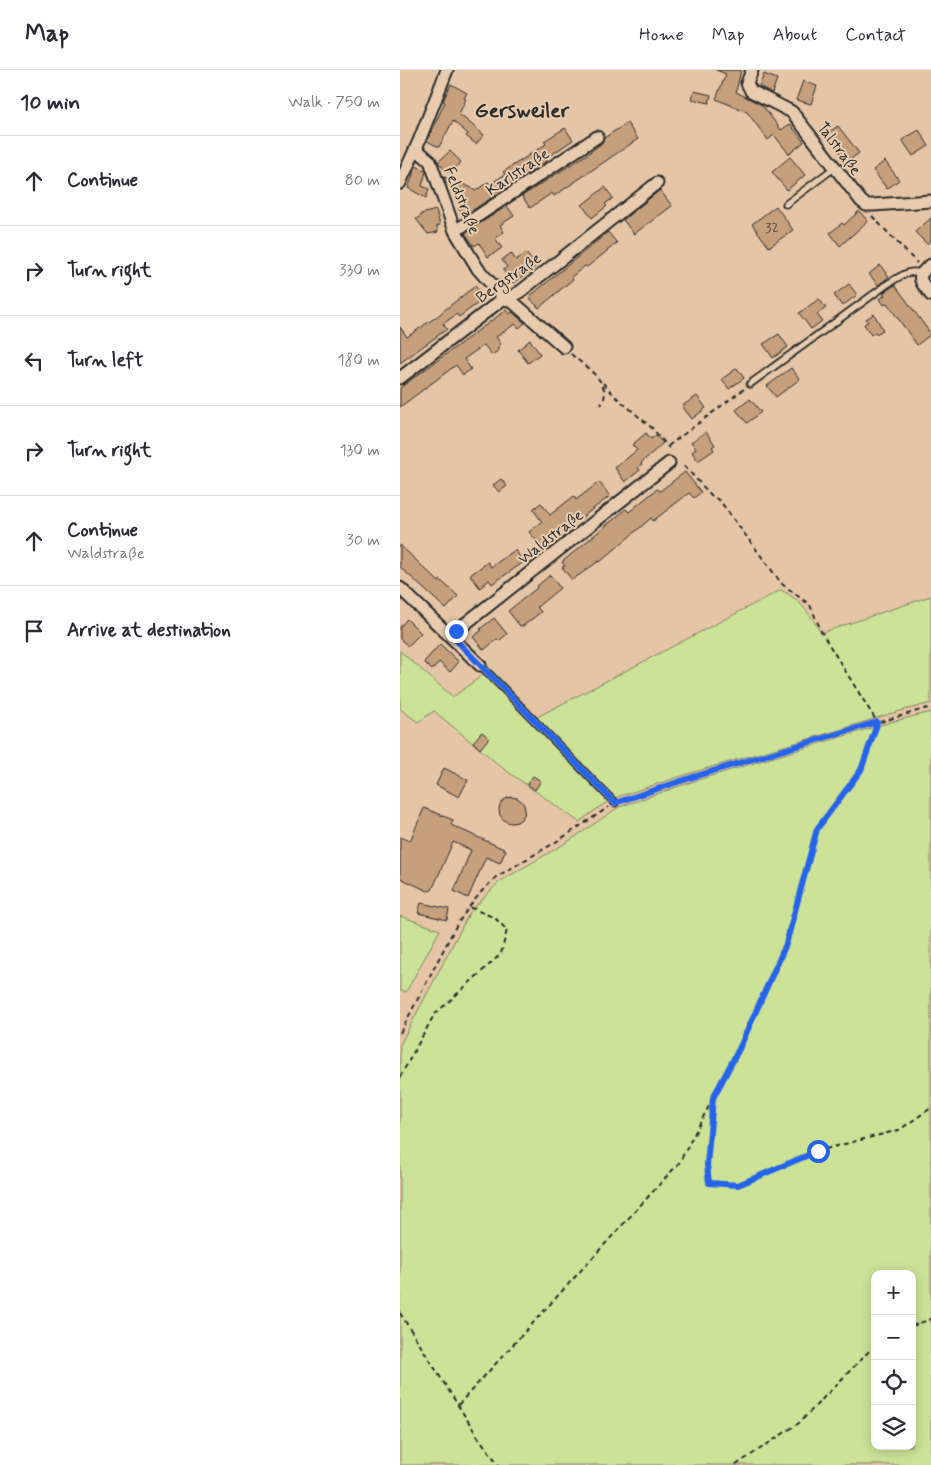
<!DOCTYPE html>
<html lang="en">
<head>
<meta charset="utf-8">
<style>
  body { margin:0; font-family:Mynerve,sans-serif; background:#f7f7f7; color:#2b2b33 }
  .controls { position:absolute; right:15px; bottom:15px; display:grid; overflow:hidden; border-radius:10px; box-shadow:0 2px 12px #0003 }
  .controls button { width:45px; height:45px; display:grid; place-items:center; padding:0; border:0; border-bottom:1px solid #e1e1e2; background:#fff; color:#2b2b33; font:25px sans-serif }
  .stop { position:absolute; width:15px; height:15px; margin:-11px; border:4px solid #2563eb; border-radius:50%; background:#fff }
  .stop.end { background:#2563eb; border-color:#fff; box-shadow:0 1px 5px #0008 }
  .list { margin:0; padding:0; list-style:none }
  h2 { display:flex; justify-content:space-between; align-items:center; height:65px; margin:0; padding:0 20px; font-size:21px }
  h2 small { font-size:16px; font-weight:400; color:#7c7c81 }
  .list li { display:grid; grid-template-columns:32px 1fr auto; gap:15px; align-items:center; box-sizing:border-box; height:90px; padding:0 20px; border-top:1px solid #e1e1e2 }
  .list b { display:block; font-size:19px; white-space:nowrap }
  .list p { margin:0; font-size:16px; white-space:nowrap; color:#7c7c81 }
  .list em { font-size:16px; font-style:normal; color:#7c7c81 }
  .icon { flex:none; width:28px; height:28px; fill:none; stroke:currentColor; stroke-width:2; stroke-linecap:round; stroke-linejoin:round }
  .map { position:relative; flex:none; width:531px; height:1395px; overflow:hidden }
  header { display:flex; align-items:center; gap:30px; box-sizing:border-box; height:70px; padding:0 25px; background:#fff; border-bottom:1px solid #e1e1e2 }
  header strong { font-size:24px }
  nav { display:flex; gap:28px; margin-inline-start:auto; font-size:18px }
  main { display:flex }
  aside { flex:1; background:#fff }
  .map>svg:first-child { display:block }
  .green { fill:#cbe297; stroke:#7b8661; fill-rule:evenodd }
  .building { fill:#c69f7d; stroke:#2b2b2b }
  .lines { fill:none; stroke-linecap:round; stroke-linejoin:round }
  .service-casing { stroke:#2b2b2b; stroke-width:9 }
  .minor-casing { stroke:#2b2b2b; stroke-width:15 }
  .path { stroke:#2b2b2b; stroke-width:2; stroke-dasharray:5 4; stroke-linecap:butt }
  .service { stroke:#e9ccaf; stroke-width:5.5 }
  .minor { stroke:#e9ccaf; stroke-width:11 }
  .route { stroke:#2563eb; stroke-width:6 }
  .labels { text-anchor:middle; stroke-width:4; stroke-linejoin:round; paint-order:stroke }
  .number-label { font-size:14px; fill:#524840 }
  .street-label { font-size:16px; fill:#2b2b2b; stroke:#e9ccaf }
  .district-label { font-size:21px; font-weight:bold; fill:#2b2b2b; stroke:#e9ccaf }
</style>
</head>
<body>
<header>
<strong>Map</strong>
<nav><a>Home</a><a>Map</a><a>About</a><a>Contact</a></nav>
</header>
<main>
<aside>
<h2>10 min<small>Walk · 750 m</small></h2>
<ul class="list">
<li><svg class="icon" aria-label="ahead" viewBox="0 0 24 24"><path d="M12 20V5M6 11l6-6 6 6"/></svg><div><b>Continue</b></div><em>80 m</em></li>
<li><svg class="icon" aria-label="right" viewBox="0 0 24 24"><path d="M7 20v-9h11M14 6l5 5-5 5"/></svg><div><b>Turn right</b></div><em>330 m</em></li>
<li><svg class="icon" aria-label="left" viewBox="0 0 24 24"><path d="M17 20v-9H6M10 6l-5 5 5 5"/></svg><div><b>Turn left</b></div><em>180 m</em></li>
<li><svg class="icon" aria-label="right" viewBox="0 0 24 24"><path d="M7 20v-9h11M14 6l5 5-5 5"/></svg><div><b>Turn right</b></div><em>130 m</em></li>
<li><svg class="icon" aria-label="ahead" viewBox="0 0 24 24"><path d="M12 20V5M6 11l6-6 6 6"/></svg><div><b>Continue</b><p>Waldstraße</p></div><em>30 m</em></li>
<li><svg class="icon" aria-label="arrive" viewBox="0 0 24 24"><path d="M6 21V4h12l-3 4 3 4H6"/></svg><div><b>Arrive at destination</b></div></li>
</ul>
</aside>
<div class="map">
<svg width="531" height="1395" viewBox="0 0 531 1395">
  <rect width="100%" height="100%" fill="#e5c5a6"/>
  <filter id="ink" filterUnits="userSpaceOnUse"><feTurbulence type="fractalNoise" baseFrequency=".02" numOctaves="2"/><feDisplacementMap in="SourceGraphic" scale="10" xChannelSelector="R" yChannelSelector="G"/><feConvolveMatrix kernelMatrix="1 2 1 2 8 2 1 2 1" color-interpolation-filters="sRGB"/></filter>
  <g filter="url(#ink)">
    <path class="green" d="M381,520C403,532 408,542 421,563L531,526V633L489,644L433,662L291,703L211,729L179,752L104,699L34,641L18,652L0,639V581L53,627L91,599L137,647Z
      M531,642V1395H0V975L70,842L99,812L169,771L219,737L294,711L491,652ZM475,1204H512V1376H475Z
      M0,846L40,860L6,922L0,920Z"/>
    <path class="building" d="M316,0H341L336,22L362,35L381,60L390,54L404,72L389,84L374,65L368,70L347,42L316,29L326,4Z
      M364,4L377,9L372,23L359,16Z
      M403,11L417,16L411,34L396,30Z
      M51,14L67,23L64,28L66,29L59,44L84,65L76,74L66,66L68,64L53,51L39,77L27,71L45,32L43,31Z
      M294,21L311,25L309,33L292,29Z
      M227,53L238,69L154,126L152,123L130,138L122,126L186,85L202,73L204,68Z
      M438,56L459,83L447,92L426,64Z
      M165,58L173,70L145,89L147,91L64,146L58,138L66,134L46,112L44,107L70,117L75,121L88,112L90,114L98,109L105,104L103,102L146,74L144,71Z
      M519,60L529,76L513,86L502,70Z
      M50,81L61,92L51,102H47L38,92Z
      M390,87L405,105L387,120L372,102Z
      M485,91L499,110L487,119L473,100Z
      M16,96L25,100L26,102L22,116L29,119L26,128L8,118Z
      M205,117L213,128L205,134L207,136L192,148L182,135Z
      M260,120L272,136L234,164L223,150Z
      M107,136L114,146L100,155L104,162L95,168L102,178L88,187L79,173L74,176L65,163Z
      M376,136L393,160L369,177L352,154Z
      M36,140L40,155L37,156L38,162L28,164L16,149L21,146V144Z
      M459,141L468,151L440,176L430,163L442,153L444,155Z
      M531,148V170L527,174L515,162Z
      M208,162L217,173L187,197L185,196L171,207L173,209L139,238L129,227Z
      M111,183L116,190L126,183L136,196L113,213L103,200L107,197L102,190Z
      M480,195L489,207L478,215L469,204Z
      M449,214L457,225L442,236L434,225Z
      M495,215L531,264L517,275L487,233L484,235L480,229L485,225L483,223Z
      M75,216L85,228L59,247L57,244L43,254L47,259L0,293V257L7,267L39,245L42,242Z
      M419,229L426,238L417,244L422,251L411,259L399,243Z
      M106,240L109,244L112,242L125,253L119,258L115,254L96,267L101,274L97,278L99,280L92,285L84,275L64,289L71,299L63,305L56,295L0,337V318Z
      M474,244L483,260L476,264L475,262L471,265L464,254L468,252L466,249Z
      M379,264L388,277L373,288L363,274Z
      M130,270L140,284L128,293L118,280Z
      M337,298L344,308L329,319L322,309Z
      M391,298L400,309L376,327L367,316Z
      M297,326L306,338L292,349L282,336Z
      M350,329L361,342L347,353L336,340Z
      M306,362L315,375L312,377L314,380L298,391L292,382L296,379L291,372Z
      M246,363L251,369L256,365L263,373L241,393L242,394L238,397L240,400L225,412L215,398L237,380L232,375Z
      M285,402L301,422L294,428L289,423L253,451L251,448L200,492L199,491L172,510L162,497L165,496L162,492L226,439L229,442L257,419L260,421Z
      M101,409L107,416L99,422L93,415Z
      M199,412L210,426L177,451L175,449L157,463L159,465L143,479L129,462L142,452L133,439L141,433L150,445L174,426L176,430Z
      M0,475L39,512L40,510L58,526L46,539L0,497Z
      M115,480L124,492L92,514L89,510L80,518L70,505L88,492L91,497Z
      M150,505L160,518L137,537L141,542L123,556H120L108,541L137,518L136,517Z
      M94,548L107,564L99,571L97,569L84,580L73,567L82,560L80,559Z
      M7,549L21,563L8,576L0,569V557Z
      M40,574L59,592L50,602L39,592L32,600L24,592Z
      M82,662L89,668L80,679L73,672Z
      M44,698L68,710L59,727L36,715Z
      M133,706L141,711L135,720L127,714Z
      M99 740a13 13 0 1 1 26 0a13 13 0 1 1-26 0Z
      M24,738L53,750L51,755L106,780L100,793L86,787L68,828L54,821L71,780L53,772L32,820L28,821L0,808V767L10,771Z
      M21,833L49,839L47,850L18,843Z"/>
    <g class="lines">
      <g class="service-casing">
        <path id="service" d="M386,134L434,98
          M350,314L489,213C500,207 508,199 521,203
          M80,595L215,733"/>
      </g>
      <g class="minor-casing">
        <path id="minor" d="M352,0L347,13L351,21L392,42L461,131L466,135H473L531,131
          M16,79L30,91L55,161L78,199L104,228L114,233L164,277
          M0,113L19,71L47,0
          M55,161L197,67
          M531,195C514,207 520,210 531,225
          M0,308L104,228L111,227L121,221L257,113
          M0,518L80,595
          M51,565L269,393"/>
      </g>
      <path class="path" d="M472,146L517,193
        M171,284C185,297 215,314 201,335
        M203,313L216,327L252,358L269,378
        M268,376L344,319
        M222,731L293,707L531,637
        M0,963L56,856L69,837L82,821L96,807L156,772L209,737
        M0,1007L34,945L101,884L107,860L95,848L69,837
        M313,1030L307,1095L309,1113L338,1115L418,1081L499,1060L531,1038
        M0,1243L78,1367L99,1395
        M512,1256L531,1249
        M58,1335L279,1093L340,977L386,874L417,759L461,700L476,657L477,652L423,565L410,535L382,514L320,431L311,425L284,396
        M336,1395L399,1353L475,1275"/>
      <use href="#service" class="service"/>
      <use href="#minor" class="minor"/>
    </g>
  </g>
  <g class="lines" filter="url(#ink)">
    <path class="route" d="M56,561L51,565L215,733L293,707L477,652L476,657L461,700L417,759L386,874L340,977L313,1028L307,1095L309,1113L338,1115L418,1081"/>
  </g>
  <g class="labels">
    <g class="number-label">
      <text x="372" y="162">32</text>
    </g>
    <g class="street-label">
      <text transform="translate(440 78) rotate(53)" y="6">Talstraße</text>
      <text transform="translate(117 101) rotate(-34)" y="6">Karlstraße</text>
      <text transform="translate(63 130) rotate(68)" y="6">Feldstraße</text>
      <text transform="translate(108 207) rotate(-35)" y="6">Bergstraße</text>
      <text transform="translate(150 466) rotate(-38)" y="6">Waldstraße</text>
    </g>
    <g class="district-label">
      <text x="122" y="47">Gersweiler</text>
    </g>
  </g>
</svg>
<div class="controls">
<button>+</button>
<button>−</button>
<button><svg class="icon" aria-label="locate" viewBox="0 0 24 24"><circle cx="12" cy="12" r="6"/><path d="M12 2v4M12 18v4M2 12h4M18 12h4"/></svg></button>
<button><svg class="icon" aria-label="layers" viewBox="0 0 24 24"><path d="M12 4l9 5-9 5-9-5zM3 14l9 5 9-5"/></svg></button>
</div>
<div class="stop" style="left:418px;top:1081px"></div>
<div class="stop end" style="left:56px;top:561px"></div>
</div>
</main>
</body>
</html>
